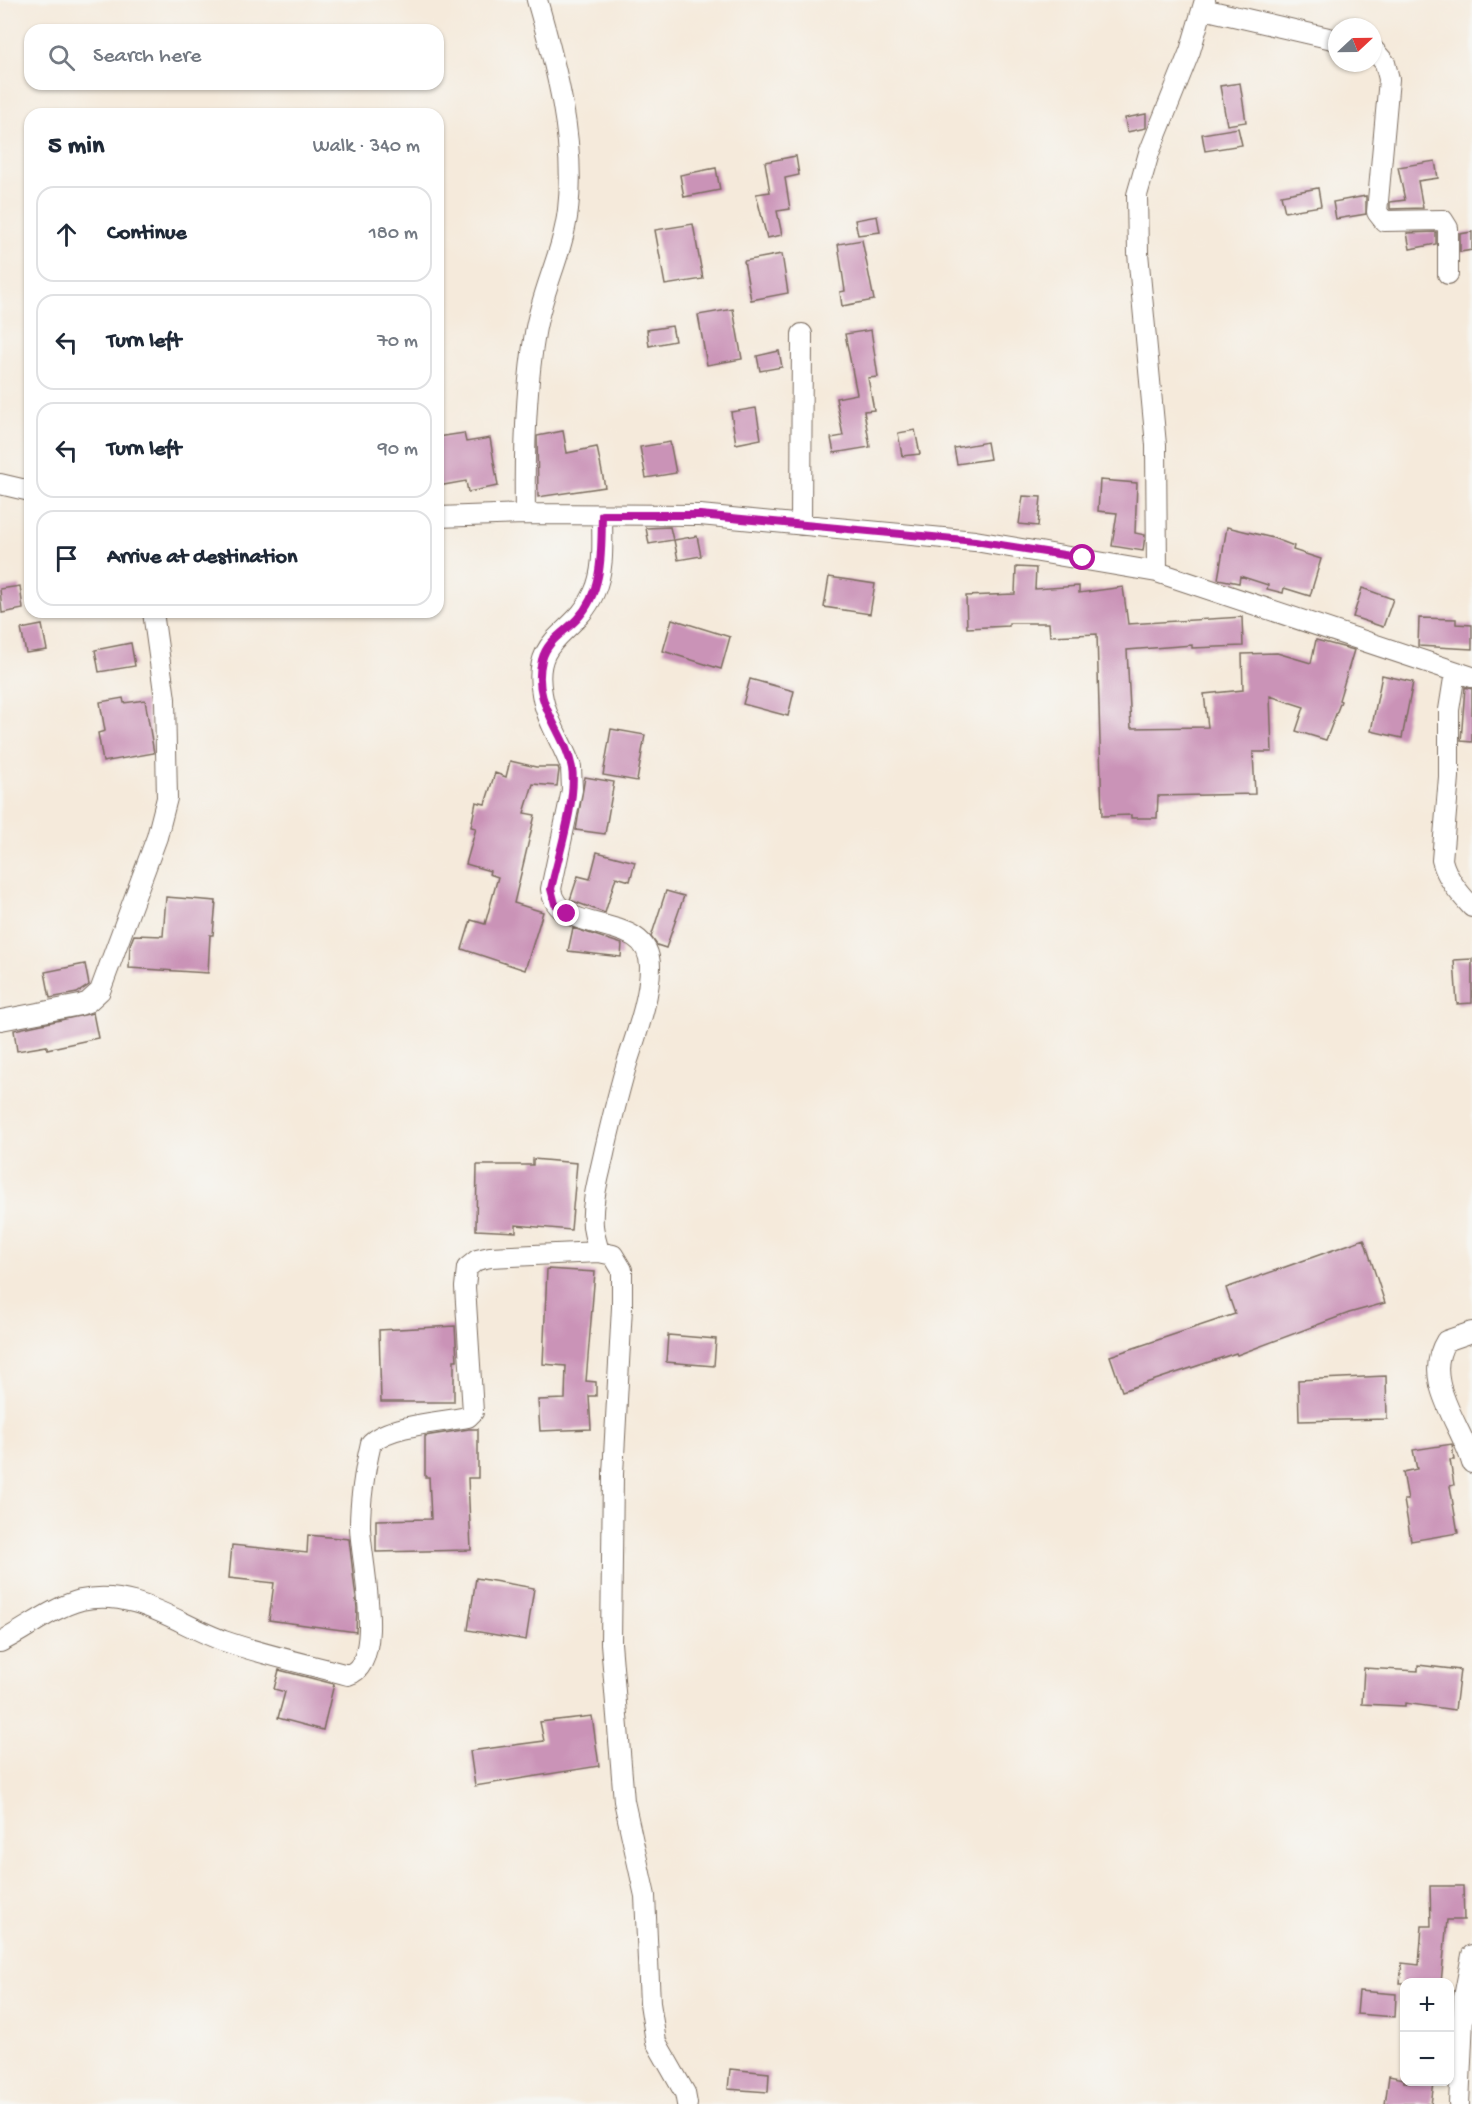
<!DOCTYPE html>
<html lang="en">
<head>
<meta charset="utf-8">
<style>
  body { margin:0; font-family:"Gochi Hand",sans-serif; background:#f6f6f7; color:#1f2937 }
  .controls { position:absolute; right:18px; bottom:18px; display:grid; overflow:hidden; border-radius:12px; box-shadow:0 2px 4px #0004 }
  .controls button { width:54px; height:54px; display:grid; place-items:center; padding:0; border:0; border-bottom:2px solid #e0e1e3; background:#fff; color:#1f2937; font:30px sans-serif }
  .compass { position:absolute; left:1328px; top:18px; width:54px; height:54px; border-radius:50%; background:#fff; box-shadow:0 2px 4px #0004; rotate:68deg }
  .stop { position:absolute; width:18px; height:18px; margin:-14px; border:4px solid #b5179e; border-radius:50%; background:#fff }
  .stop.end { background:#b5179e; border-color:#fff; box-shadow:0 2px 6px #0008 }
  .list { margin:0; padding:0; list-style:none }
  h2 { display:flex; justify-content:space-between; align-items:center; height:78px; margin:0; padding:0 24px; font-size:26px }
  h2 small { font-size:20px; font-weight:400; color:#747a83 }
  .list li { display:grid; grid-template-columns:39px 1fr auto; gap:18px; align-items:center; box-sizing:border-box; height:96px; margin:0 12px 12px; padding:0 12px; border:2px solid #e0e1e3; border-radius:18px }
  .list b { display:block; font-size:22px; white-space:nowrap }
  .list em { font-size:20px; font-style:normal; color:#747a83 }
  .icon { flex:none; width:33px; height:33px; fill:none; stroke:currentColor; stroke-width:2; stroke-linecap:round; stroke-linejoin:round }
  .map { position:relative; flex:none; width:1472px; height:2104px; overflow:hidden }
  .search { position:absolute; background:#fff; box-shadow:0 2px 4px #0004; left:24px; top:24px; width:420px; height:66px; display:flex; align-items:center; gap:15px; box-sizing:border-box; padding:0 21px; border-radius:18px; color:#747a83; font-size:22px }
  .panel { position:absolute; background:#fff; box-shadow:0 2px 4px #0004; left:24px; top:108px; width:420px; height:510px; border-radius:18px }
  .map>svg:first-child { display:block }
  .building { fill:#ca93b7 }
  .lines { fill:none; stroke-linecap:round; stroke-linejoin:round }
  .street-casing { stroke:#7c6d60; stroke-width:22 }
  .street { stroke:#fff; stroke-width:20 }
  .route { stroke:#b5179e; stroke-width:8 }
</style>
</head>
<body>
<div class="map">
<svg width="1472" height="2104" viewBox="0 0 1472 2104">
  <rect width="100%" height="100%" fill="#f6f6f2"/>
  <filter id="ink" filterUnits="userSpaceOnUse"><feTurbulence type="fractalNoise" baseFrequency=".0167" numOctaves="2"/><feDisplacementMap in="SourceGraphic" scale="12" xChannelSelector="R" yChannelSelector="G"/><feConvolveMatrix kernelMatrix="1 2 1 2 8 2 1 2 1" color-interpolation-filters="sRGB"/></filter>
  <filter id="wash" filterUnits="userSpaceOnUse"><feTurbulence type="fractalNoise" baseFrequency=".008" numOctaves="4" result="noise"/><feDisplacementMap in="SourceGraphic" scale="24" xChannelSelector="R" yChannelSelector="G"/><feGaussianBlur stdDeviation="1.35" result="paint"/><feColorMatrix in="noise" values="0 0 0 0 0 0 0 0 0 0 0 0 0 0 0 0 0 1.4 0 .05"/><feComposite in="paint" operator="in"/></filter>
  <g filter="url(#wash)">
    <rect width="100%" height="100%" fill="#f5eadb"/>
    <g id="blocks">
      <path class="building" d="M1240,83L1246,122L1227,125L1220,86Z
        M1146,114V128L1127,132L1125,118Z
        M1238,128L1242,145L1205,151L1202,134Z
        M796,156L799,175L785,178L790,209L777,211L782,235L767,238L756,194L770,192L765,162Z
        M1435,161L1438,178L1418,181L1423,208L1390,209V202L1405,200L1398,167Z
        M716,168L720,190L684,197L680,175Z
        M1318,188L1321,206L1285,212L1281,195Z
        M1366,196V214L1336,219L1333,202Z
        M877,216L880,232L858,235L855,220Z
        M693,224L703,279L665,285L655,230Z
        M1436,232V244L1410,249L1407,233Z
        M1472,232V250L1460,252V234Z
        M862,240L874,300L842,306L840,292L845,291L838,244Z
        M782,254L788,293L751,300L744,261Z
        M733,309L742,359L707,365L698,315Z
        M672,326L675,341L649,346L647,330Z
        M871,330L878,377L868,378L874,410L864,411L870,447L834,453L831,438L843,436L836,398L857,394L845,334Z
        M779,351L782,367L760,371L757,356Z
        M756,408L761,439L736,444L731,412Z
        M915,430L920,454L902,456L898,433Z
        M563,431L567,453L597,447L605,487L538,497L537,436Z
        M464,433L466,442L490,438L498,486L468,492L466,481L438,486V437Z
        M670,442L676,473L646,478L640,447Z
        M987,442L990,459L957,464L954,448Z
        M1100,480L1137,483L1135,533L1145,535L1143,551L1112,546L1117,513L1098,511Z
        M1023,496L1041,497L1038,526L1019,524Z
        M670,527L673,540L649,544L646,528Z
        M1227,527L1273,538L1294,546L1293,550L1321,559L1310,596L1284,588L1283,593L1267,589L1268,585L1240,576L1239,583L1218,579Z
        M697,536L701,556L678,560L674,540Z
        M1016,567L1036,568L1035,589L1079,586V593L1123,587L1128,624L1242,617L1243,646L1192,648V645L1127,650L1131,728L1208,727L1204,694L1243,690L1242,654L1277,653L1311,663L1316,640L1354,650L1339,700L1341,701L1326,740L1296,731L1304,707L1270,696L1272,752H1253L1255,794L1158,796L1157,818H1131V815L1102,816L1097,634L1050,636L1049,623H1009V626L967,628L966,596L1015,594Z
        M829,577L875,584L870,614L824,607Z
        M20,586L23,609L2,613L0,589Z
        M1362,588L1393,599L1383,627L1353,617Z
        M1419,618L1456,619V624L1472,625V649L1418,646Z
        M672,619L730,637L721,669L663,651Z
        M42,625L47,650L26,653L21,629Z
        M131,643L135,666L99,672L95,650Z
        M1382,675L1413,682L1402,738L1371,731Z
        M750,679L794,691L788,716L743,704Z
        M1465,687L1472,689V742L1461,741Z
        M123,698L124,703L145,700L154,753L103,762L98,733L105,731L100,702Z
        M611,729L645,735L637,781L603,775Z
        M510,761L536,767H558L559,770L557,786L533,784L524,813L535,815L514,903L543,912L525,970L462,949L471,920L485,924L498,877L489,874L490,871L466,864L476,828L471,827L476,802L485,804L495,773L506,777Z
        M585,777L614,782L605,834L576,830Z
        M597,852L635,862L630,881L616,877L605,913L570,900L578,876L590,879Z
        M666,891L684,896L666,948L657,945L651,937Z
        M166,897L216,901L213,935H210L208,973L129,968L130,945L134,935L163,936Z
        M573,928L622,944L621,957L568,951Z
        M1472,959V1003L1457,1004L1454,960Z
        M85,964L89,985L77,993L50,998L45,972Z
        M93,1013L98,1038L47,1049V1046L17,1051L14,1030Z
        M533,1159L577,1163L571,1230L516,1225V1232L476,1230L477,1165H533Z
        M1364,1239L1385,1303L1349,1313L1237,1355L1236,1353L1122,1391L1110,1356L1235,1314L1226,1288Z
        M547,1269L595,1272L586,1381L596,1382V1396H589L591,1429L540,1431L538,1400L565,1399L566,1366L543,1364Z
        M455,1326L457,1360H454V1402H381L379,1330Z
        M668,1335L716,1339L714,1366L666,1362Z
        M1386,1376L1387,1419L1299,1421L1298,1380Z
        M469,1429H478V1478H468L471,1550L376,1552V1520L431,1519L429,1477H425V1436Z
        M1452,1444L1454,1460H1450L1454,1485L1450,1486L1458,1533L1411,1541L1404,1500H1408L1403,1472L1417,1469L1413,1450Z
        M308,1535L349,1539L357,1608L356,1632L269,1620L274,1583L229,1578L232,1545L307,1553Z
        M476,1578L534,1588L526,1640L468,1630Z
        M1418,1665L1460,1670L1455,1710L1405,1703V1706L1362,1704L1364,1668L1418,1671Z
        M279,1670L334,1684L323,1730L278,1718L285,1692L274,1689Z
        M592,1716L599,1766L475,1786L470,1751L544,1741L540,1722Z
        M1430,1886H1463L1464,1920H1447L1441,1983H1400L1402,1963L1419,1965L1422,1926H1431Z
        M1359,1991L1396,1994L1395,2017L1357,2014Z
        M730,2069L769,2073L768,2092L728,2089Z
        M1389,2076L1404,2079V2082L1434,2083L1431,2104H1385Z"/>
    </g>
  </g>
  <g filter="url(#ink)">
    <use href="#blocks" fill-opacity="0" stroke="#7c6d60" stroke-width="1.5"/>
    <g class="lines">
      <g class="street-casing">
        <path id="street" d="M1203,9L1337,40
          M1373,49L1385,63L1389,79L1377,212L1384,221L1443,220L1448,228V274
          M0,484L30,491
          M525,514C524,454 525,392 535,333C542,290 563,253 568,210C576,141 556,66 537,0
          M602,515C602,540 605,569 594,593C575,636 531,636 542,694C546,720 562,742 571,767L572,790L551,889C557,939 650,909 650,967C650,997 637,1032 628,1060C619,1089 612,1119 605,1149C600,1174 591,1200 593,1226C594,1235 597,1244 599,1252L613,1255L622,1270V1307L613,1474L611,1643L624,1801L645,1896L650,2003L656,2042L685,2093L687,2104
          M438,517L525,514L700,515L975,541L1157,572L1472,677
          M801,525L802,334
          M1157,572L1156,445L1138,253L1137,195L1149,153L1190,51L1205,0
          M1455,672L1449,710V777L1442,860C1447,879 1459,893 1472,907
          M1,1020L80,1005L88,1002L100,991L157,837L167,798L165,699L153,612
          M1472,1332L1446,1341C1421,1381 1462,1425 1472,1463
          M0,1642C27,1629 51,1608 81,1600C135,1588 177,1624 224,1641C264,1655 307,1664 348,1675C387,1663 360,1557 360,1526C360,1499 365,1469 371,1443C389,1425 442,1422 468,1417L473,1412L465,1287L467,1268L477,1260L490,1257L599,1252
          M1459,2104L1464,1997L1472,1955"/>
      </g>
      <use href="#street" class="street"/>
    </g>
  </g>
  <g class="lines" filter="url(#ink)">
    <path class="route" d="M567,914L555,904L551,889C558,857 577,799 572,768C565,730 531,705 542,660C547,640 565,632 577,619C604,590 601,551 602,515H700L975,541L1083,558"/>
  </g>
</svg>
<div class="controls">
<button>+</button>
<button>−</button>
</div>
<svg class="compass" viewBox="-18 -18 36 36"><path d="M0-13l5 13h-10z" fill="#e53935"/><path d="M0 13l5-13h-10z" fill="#747a83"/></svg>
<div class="stop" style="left:1083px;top:558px"></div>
<div class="stop end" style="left:567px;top:914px"></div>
<div class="search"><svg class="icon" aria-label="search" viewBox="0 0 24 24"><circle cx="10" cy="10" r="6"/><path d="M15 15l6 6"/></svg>Search here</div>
<section class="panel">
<h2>5 min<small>Walk · 340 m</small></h2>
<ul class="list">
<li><svg class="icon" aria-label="ahead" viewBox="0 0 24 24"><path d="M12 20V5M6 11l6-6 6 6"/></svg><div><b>Continue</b></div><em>180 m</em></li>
<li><svg class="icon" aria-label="left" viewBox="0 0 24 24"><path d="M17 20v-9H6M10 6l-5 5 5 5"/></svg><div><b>Turn left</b></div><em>70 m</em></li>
<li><svg class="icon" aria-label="left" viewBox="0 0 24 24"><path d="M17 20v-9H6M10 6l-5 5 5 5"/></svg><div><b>Turn left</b></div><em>90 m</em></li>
<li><svg class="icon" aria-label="arrive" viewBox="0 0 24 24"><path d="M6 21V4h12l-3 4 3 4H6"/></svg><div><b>Arrive at destination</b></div></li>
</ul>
</section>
</div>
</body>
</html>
